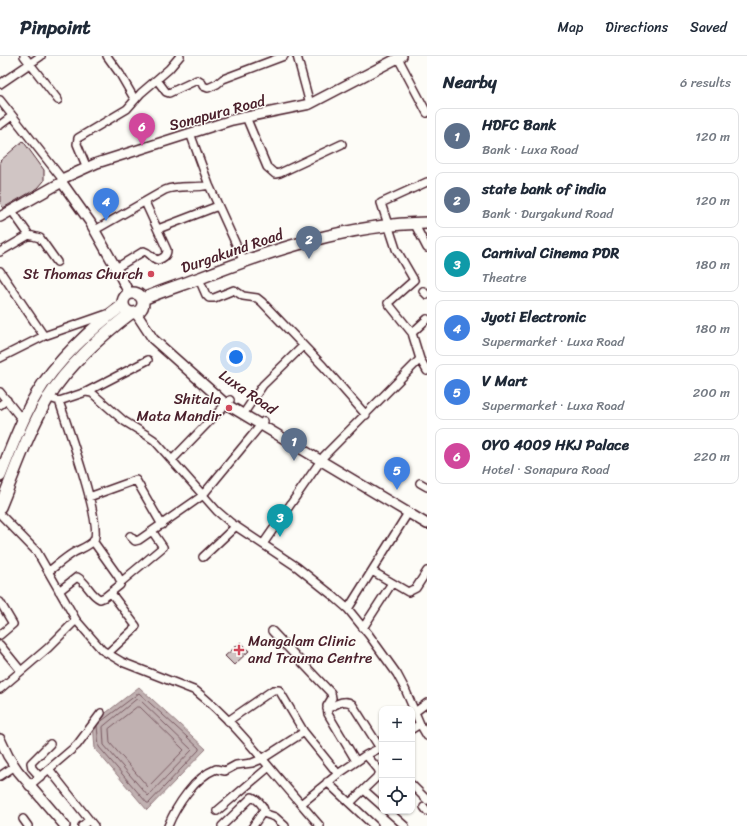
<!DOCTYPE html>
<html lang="en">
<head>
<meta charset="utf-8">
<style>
  body { margin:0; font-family:Sriracha,sans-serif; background:#f2f2f3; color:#1f2937 }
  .controls { position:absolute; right:12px; bottom:12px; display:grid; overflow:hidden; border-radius:8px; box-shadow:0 1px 3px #0004 }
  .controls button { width:36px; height:36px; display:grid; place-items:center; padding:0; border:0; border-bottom:1px solid #e0e1e3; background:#fff; color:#1f2937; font:20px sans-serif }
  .you { position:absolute; left:236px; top:301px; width:14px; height:14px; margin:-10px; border:3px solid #fff; border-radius:50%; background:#1a73e8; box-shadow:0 0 0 6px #1a73e833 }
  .badge { display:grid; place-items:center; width:26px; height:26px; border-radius:50%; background:#7c3aed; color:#fff; font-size:13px; font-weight:700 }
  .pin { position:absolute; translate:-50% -33px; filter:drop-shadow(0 1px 2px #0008) }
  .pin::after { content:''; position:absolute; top:21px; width:14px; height:12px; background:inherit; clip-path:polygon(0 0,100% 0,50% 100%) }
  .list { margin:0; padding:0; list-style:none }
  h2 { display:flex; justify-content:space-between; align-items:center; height:52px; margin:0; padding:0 16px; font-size:17px }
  h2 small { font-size:13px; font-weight:400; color:#747a83 }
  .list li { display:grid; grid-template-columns:26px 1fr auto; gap:12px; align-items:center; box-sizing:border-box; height:56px; margin:0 8px 8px; padding:0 8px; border:1px solid #e0e1e3; border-radius:8px }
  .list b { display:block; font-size:15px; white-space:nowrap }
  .list p { margin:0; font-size:13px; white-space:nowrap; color:#747a83 }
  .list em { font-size:13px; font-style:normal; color:#747a83 }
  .icon { flex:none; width:22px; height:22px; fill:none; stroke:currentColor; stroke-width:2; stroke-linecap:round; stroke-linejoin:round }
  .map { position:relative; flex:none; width:427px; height:770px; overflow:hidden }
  header { display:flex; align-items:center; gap:24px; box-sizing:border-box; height:56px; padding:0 20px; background:#fff; border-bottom:1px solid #e0e1e3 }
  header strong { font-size:19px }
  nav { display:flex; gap:22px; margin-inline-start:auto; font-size:14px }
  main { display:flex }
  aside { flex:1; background:#fff }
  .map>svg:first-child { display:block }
  .water { fill:#c0b1b1; stroke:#91777b }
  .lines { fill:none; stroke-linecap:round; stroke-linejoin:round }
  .shore { stroke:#795961; stroke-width:1 }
  .building { fill:#d0c5c4; stroke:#4a1f2b }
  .minor-casing { stroke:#4a1f2b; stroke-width:10 }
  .tertiary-casing { stroke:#4a1f2b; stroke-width:12 }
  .primary-casing { stroke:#4a1f2b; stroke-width:14 }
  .minor { stroke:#fdfcf7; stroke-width:7 }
  .tertiary { stroke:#fdfcf7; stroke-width:9 }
  .primary { stroke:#fdfcf7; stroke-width:11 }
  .poi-dot { fill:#d1495b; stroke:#fdfcf7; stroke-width:1.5 }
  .labels { text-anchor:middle; stroke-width:3; stroke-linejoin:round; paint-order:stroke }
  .street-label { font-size:15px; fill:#4a1f2b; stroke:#fdfcf7 }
  .poi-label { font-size:15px; fill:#4a1f2b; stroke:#fdfcf7; text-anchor:end }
</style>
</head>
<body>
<header>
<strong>Pinpoint</strong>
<nav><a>Map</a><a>Directions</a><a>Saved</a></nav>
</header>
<main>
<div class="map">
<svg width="427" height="770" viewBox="0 0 427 770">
  <rect width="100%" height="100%" fill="#fdfcf7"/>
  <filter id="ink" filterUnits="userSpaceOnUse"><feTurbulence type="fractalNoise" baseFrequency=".025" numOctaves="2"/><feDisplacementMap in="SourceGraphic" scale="8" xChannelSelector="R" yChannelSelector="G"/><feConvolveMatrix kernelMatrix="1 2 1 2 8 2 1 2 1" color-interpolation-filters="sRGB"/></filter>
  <g filter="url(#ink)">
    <path class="water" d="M139,631L206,693L147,754L95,693L93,667Z"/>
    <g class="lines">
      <path class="shore" d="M137,643L140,644L192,694L148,740L104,689L103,671Z
        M137,651H140L184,694L148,731L110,687L109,673Z
        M97,670L99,691L147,747H149L199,694V692L139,637L99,667"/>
    </g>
    <path class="building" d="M23,85L44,114V125L38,132L3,152L0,146V105Z
      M241,586L249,595L234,609L225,600Z"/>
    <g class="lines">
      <g class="minor-casing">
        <path id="minor" d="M24,0L58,44
          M107,0L120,18L135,44
          M297,0L310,48
          M398,2L427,57
          M157,24L166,36L169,37L197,24L202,27L203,30L208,32L217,28L223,23L284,0
          M0,28L41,0
          M0,44L63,124
          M246,61L267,111L275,118L280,117L342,88
          M0,69L12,60
          M190,77L209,129L244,206
          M87,112L77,88L78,82L127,53L141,37L169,13L180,0
          M427,126L381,147L396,193L414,224L388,247L412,277L420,303L427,315
          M12,155L29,179L40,182L57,206
          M414,167L427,192
          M158,173L218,150
          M95,174L165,134C179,128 194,133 209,129
          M0,196L29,179
          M116,212L144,195C151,197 152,203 158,204C163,202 167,200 167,194L145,146
          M0,215L44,280
          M199,223L206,239L209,242H214L234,234L243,240L257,242L262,246L323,310L366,359
          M423,235L427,239
          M412,277L427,263
          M0,302L44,280L107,258
          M0,336L23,365
          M86,336L148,304
          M46,341L59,345L86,336L92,337L124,365L145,378L154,384L217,455L231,467L297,511L332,539L348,553L369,579L397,618L405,633L420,668L427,680
          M0,349L7,344
          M246,354L263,329L303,290
          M172,404L230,344
          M420,427L427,431
          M89,441L136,424L162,469
          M0,458L37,496L76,564L102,594L122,606L196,635C236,667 267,710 301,748L338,718L366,699L382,691
          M130,480L135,485L139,484L202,440L264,365
          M263,488L324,400L420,303
          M203,501L236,470
          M49,515C57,509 65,502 73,497C80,493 90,490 94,484C103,468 66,366 59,345
          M372,515L408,536L416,532L427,515
          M121,526L163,491L152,475
          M59,535L77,521C87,526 90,539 100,543L105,541L120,529L121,526L118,520L93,485
          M0,546L13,568L0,579
          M348,553L408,457
          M363,572L392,527
          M272,575L331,637L332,642L327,650L328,658L356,705
          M0,589L21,615
          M108,597L134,573L136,570L111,537
          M0,633L48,592L76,564
          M327,653C335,649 344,642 352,648L380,692
          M415,656L427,647
          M412,673L420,668
          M304,676L338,718
          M49,713L94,770
          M0,720L15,710
          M40,721L32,712L31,707L50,688
          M327,726L374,770
          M412,729L427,744
          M29,730L77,689L101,657
          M364,734L382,750
          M350,747L380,718L378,713L366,699
          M301,748L320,770
          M424,751L427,755
          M217,755L269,711
          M388,755L405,770
          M263,757L275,761L285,770
          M23,763L28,770
          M82,770L89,764
          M168,770C176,750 195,721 216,713L225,715L236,709L252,707L262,703L304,676L279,634H273L228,665
          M222,770L252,741C257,743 263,749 264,754L253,770"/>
      </g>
      <g class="tertiary-casing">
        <path id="tertiary" d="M0,161L62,126
          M129,237L116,212L90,166L63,128L62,125L64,122L97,107L232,64L310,48L402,0
          M136,257L153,283L226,348L427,468
          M0,683L8,700L18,715L65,770"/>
      </g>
      <g class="primary-casing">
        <path id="primary" d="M123 247a10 10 0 1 1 20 0a10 10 0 1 1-20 0Z
          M143,243C161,235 181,229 200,222C272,194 349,168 427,167
          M0,420C11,393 21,364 36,339C55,306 93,271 123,249
          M0,451C15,415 28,376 48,342C66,312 103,278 131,257"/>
      </g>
      <use href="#minor" class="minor"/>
      <use href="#tertiary" class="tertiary"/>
      <use href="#primary" class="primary"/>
    </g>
  </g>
  <g class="poi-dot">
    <circle cx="151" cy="218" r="4"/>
    <circle cx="229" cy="352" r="4"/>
    <path d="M237 588h4v4h4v4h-4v4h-4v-4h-4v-4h4z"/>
  </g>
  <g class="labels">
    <g class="street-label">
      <text transform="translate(217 57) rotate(-15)" y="5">Sonapura Road</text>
      <text transform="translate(232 195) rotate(-19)" y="5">Durgakund Road</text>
      <text transform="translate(248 336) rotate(35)" y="5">Luxa Road</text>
    </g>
    <g class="poi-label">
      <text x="143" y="223">St Thomas Church</text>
      <text x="221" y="348">Shitala<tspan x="221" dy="17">Mata Mandir</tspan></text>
      <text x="248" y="590" text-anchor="start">Mangalam Clinic<tspan x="248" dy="17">and Trauma Centre</tspan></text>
    </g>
  </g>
</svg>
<div class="controls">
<button>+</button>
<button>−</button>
<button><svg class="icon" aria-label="locate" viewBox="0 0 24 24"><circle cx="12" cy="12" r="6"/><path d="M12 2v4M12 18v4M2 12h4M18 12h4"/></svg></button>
</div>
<div class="you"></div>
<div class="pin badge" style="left:294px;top:405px;background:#5c6f8a">1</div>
<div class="pin badge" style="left:309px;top:203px;background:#5c6f8a">2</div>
<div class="pin badge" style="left:280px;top:481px;background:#0f9aa8">3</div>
<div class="pin badge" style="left:106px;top:165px;background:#3f7fe0">4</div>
<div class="pin badge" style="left:397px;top:434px;background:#3f7fe0">5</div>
<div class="pin badge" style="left:142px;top:90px;background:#d1479c">6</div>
</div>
<aside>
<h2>Nearby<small>6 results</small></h2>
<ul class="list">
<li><span class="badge" style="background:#5c6f8a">1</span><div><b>HDFC Bank</b><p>Bank · Luxa Road</p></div><em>120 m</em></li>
<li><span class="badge" style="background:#5c6f8a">2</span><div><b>state bank of india</b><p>Bank · Durgakund Road</p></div><em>120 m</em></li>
<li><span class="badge" style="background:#0f9aa8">3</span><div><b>Carnival Cinema PDR</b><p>Theatre</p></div><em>180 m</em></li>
<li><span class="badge" style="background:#3f7fe0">4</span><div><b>Jyoti Electronic</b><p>Supermarket · Luxa Road</p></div><em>180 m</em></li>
<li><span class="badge" style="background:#3f7fe0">5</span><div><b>V Mart</b><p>Supermarket · Luxa Road</p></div><em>200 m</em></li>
<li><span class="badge" style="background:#d1479c">6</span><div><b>OYO 4009 HKJ Palace</b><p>Hotel · Sonapura Road</p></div><em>220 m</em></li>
</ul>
</aside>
</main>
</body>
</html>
